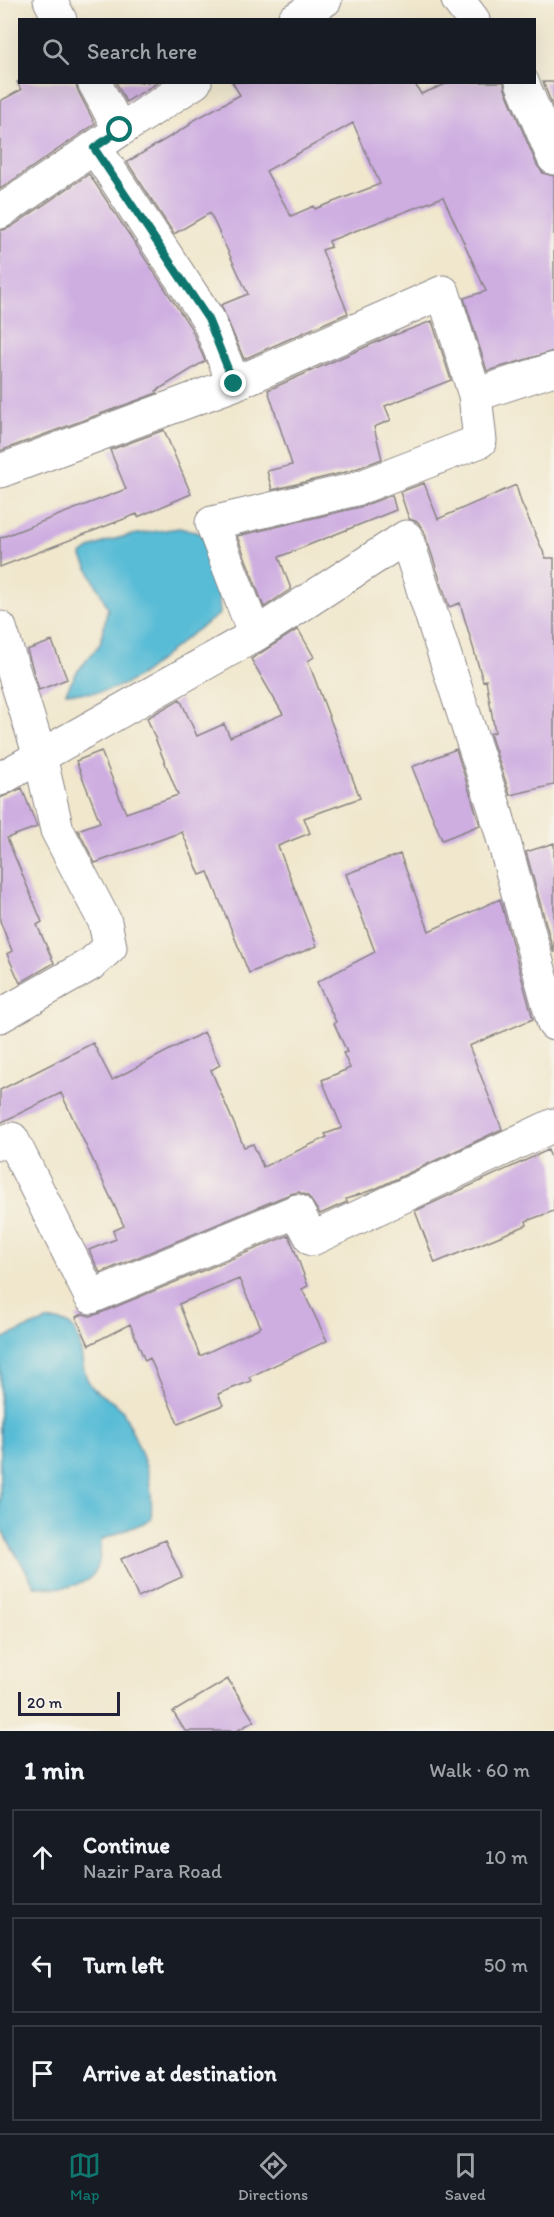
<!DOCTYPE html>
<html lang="en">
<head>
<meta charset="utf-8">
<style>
  body { margin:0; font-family:Itim,sans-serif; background:#242831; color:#f1f3f6 }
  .scale { position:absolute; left:18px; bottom:15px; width:102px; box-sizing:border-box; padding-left:6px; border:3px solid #22223b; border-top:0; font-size:16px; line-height:21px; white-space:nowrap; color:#22223b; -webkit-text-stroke:4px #f7f3e8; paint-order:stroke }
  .stop { position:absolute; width:18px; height:18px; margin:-14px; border:4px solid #0f766e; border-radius:50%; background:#fff }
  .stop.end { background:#0f766e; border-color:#fff; box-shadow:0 2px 6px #0008 }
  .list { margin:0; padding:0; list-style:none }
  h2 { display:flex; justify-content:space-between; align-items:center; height:78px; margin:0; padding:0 24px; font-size:26px }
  h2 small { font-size:20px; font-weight:400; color:#9ea1a6 }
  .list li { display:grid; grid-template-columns:39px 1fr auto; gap:18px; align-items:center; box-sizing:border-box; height:96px; margin:0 12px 12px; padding:0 12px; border:2px solid #363941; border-radius:0px }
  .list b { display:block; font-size:22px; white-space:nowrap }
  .list p { margin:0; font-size:20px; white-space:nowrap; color:#9ea1a6 }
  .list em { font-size:20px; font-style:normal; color:#9ea1a6 }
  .icon { flex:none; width:33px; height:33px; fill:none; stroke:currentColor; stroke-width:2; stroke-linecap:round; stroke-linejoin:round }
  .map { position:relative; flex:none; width:554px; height:1731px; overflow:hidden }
  .search { position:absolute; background:#171b24; box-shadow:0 6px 24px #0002; left:18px; right:18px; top:18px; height:66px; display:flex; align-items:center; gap:15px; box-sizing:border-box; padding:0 21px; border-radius:0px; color:#9ea1a6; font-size:22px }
  .sheet { height:402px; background:#171b24 }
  nav { display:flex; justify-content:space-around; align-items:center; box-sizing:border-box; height:84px; border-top:2px solid #363941; background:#171b24; font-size:16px; color:#9ea1a6 }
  nav a { display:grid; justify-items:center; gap:3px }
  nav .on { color:#0f766e }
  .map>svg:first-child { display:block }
  .water { fill:#58bcd6; stroke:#3d6f88; stroke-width:1.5 }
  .building { fill:#ceade1; fill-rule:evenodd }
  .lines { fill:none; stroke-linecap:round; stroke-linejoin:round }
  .minor-casing { stroke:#898484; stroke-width:35 }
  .minor { stroke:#fff; stroke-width:33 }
  .route { stroke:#0f766e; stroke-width:8 }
</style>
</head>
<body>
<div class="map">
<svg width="554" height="1731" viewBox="0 0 554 1731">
  <rect width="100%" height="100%" fill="#f7f3e8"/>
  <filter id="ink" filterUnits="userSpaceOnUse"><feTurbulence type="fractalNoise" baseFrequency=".0167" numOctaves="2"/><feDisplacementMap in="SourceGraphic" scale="12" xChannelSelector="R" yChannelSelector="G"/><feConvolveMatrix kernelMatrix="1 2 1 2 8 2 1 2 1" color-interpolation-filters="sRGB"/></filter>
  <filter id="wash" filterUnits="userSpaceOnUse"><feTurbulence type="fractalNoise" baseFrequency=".008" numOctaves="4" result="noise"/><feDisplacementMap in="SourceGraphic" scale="24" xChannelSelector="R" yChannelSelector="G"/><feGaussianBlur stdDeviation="1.35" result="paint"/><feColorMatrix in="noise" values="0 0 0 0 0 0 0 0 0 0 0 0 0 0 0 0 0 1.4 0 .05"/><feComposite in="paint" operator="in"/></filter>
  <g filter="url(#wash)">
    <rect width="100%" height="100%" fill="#f0e7cd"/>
    <path class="water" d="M179,528L203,534L217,572L220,614C210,621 199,628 189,636C146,669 127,699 66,692L77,672L100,644L108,608L81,555C106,535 148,533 179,528Z
      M47,1321C95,1318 71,1363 93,1388C101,1397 115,1401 122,1410C126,1416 129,1425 132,1431C146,1463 154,1484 151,1520L101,1540C100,1549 101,1560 97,1569C86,1590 54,1589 35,1586L0,1527V1340L27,1328Z"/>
    <g id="blocks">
      <path class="building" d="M17,82H75L78,91L95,124L0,189V101L21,90Z
        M116,82H159L126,102Z
        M232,82H414L421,94L451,82H504L505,89L537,165L543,173L554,176V351L487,371L464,298L486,291L443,197L329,241L331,247L322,250L348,313L244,359L221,305L248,294L210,213L174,234L127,162L190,125L189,123L240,95ZM353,123L380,184L315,209L314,206L291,216L266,171Z
        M543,82H554V110Z
        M89,174L191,328L205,361L156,391L157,393L0,451V231L11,227Z
        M432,321L451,380L385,406L391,420L374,427L382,459L350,471L272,490L267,471L292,465L268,390L395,334V335Z
        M164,430L191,494L138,517L137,514L0,567V538L126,489L110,450Z
        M424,483L438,519L516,485L521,502L546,558H554V785L510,795L490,734L495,732L486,680L483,681L460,603L449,607L424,531L418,522L409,519L400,492Z
        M392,495L396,510L279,557L291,589L264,607L237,536L360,507Z
        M298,629L314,657L308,661L360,798L304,818L310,833L278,846L317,946L249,973L208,872L200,875L182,832L95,863L78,830L100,822L76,761L101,751L126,813L178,795L147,718L180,699L197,736L224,724L230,737L283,714L251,659Z
        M52,641L67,679L39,690L27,650Z
        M456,749L480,825L442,840L412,767Z
        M22,788L37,827L7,838L42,922L37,925L54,963L20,983L7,954L12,951L0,921V798Z
        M554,843V953L526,852Z
        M400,854L429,931L500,899L533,1019L469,1046L502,1129L375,1189L346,1199L347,1202L320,1214L308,1196L299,1192L290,1194L100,1273L89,1250L116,1239L113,1231L124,1226L61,1093L0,1123V1090L93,1043L112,1080L204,1032L220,1065L211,1070L244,1147L253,1144L263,1167L327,1137L325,1134L342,1128L322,1080L350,1068L343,1053L347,1052L334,1023L336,1022L317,982L375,952L346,874Z
        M548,1150L554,1165V1211L526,1221L527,1225L435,1263L415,1211Z
        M289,1235L308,1286L302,1289L327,1341L249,1377L251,1381L218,1394L223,1405L178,1424L150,1358L145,1361L130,1324L89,1345L76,1317L83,1314L90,1316L98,1314ZM239,1279L261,1327L200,1356L179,1304Z
        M165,1540L182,1577L138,1597L121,1559Z
        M228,1679L254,1721L237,1731H185L173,1712Z"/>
    </g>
  </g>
  <g filter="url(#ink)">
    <use href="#blocks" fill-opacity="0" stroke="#898484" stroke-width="1.5"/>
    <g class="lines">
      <g class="minor-casing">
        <path id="minor" d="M50,0L60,20
          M458,0L473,20
          M294,20L325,0
          M94,82L120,130
          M522,82L554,158
          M95,148L208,319L234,384L443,292L475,395
          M0,212L120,130L195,82
          M0,471L234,384
          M0,628L40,756L57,830L105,922L110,947L91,964L0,1016
          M255,635L406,537L495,809L554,1024
          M0,779L255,635L212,523L356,489L480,441L475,395L554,369
          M0,1143L12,1139L91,1297L297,1211L312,1239L554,1125"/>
      </g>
      <use href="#minor" class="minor"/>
    </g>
  </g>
  <g class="lines" filter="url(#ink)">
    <path class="route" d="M120,130L94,148L208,319L234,384"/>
  </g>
</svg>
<div class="scale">20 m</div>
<div class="stop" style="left:120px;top:130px"></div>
<div class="stop end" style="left:234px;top:384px"></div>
<div class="search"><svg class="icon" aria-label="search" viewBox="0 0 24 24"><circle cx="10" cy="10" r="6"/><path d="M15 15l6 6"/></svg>Search here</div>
</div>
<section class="sheet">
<h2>1 min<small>Walk · 60 m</small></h2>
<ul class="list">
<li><svg class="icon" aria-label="ahead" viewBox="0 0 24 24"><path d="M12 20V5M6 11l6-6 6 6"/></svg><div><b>Continue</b><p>Nazir Para Road</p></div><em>10 m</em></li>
<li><svg class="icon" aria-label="left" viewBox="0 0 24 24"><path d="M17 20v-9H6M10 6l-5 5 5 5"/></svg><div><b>Turn left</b></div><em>50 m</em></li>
<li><svg class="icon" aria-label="arrive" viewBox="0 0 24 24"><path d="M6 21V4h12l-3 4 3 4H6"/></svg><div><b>Arrive at destination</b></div></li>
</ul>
</section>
<nav>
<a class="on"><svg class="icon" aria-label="map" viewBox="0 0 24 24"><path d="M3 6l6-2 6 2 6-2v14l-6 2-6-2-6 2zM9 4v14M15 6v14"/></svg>Map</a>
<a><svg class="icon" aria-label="directions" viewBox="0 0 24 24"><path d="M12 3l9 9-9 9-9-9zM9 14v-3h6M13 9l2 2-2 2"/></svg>Directions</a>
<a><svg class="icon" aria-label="saved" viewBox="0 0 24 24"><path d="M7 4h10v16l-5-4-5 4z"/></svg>Saved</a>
</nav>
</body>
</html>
